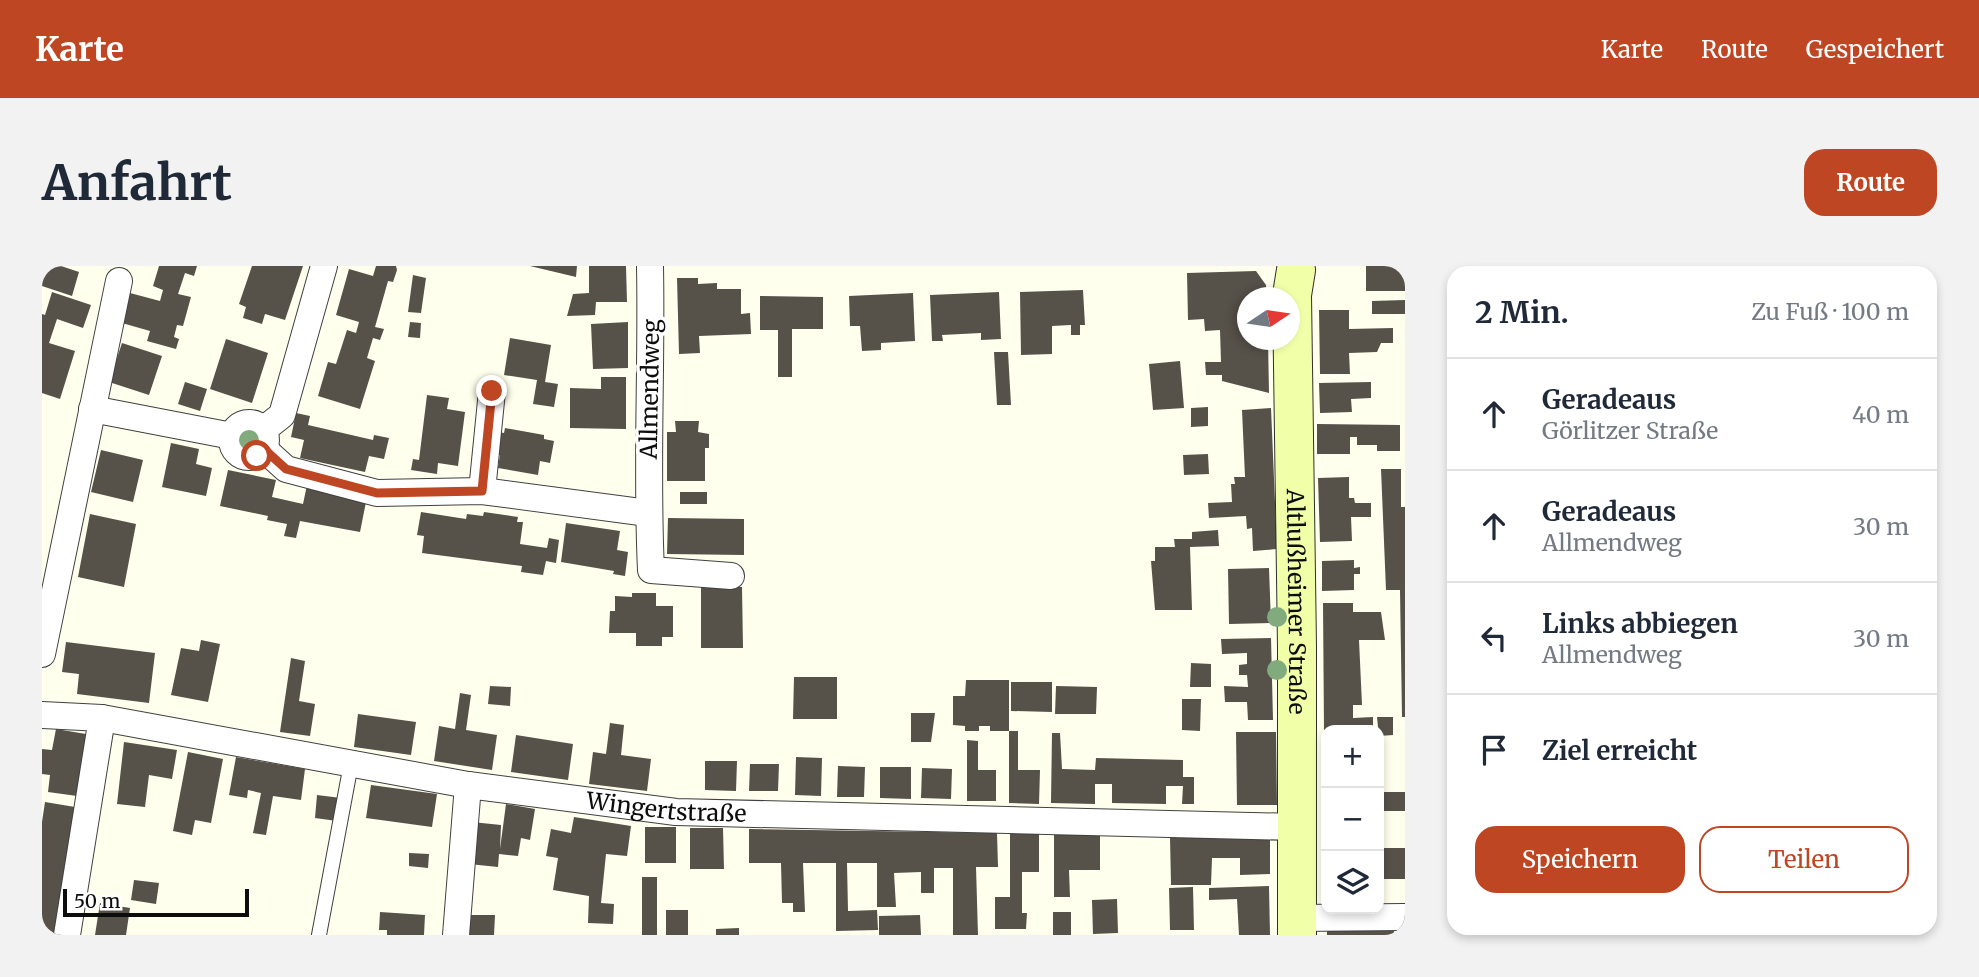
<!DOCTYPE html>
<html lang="de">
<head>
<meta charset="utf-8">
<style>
  body { margin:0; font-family:Merriweather,serif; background:#f2f2f3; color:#1f2937 }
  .controls { position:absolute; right:21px; bottom:21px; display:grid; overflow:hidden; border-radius:14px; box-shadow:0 4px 10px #0003 }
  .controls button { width:63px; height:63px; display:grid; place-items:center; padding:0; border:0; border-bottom:2px solid #e0e1e3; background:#fff; color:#1f2937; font:35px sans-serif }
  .compass { position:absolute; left:1195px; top:21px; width:63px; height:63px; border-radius:50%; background:#fff; box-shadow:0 4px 10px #0003; rotate:77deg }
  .scale { position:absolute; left:21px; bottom:18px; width:186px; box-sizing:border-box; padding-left:7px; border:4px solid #0d0d0d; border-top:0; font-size:19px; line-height:24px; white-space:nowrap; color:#0d0d0d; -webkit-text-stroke:5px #fff; paint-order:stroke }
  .stop { position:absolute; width:21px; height:21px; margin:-16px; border:5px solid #bf4623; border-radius:50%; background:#fff }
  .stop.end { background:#bf4623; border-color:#fff; box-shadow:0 2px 7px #0008 }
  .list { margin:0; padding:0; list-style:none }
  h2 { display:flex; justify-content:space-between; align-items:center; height:91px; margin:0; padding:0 28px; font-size:30px }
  h2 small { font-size:23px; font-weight:400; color:#747a83 }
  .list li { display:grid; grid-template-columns:46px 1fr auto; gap:21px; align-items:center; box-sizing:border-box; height:112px; padding:0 28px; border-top:2px solid #e0e1e3 }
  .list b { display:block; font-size:26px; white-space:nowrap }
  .list p { margin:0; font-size:23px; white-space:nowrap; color:#747a83 }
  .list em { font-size:23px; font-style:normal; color:#747a83 }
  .actions { display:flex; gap:14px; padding:21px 28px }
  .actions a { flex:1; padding:16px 0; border:2px solid #bf4623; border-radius:21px; text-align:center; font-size:24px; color:#bf4623 }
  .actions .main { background:#bf4623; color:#fff }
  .icon { flex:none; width:38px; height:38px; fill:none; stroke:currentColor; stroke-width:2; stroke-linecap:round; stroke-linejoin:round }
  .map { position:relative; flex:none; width:1363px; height:669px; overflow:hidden; border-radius:21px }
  header { display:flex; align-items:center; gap:42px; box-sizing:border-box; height:98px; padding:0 35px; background:#bf4623; color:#fff }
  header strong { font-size:33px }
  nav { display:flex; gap:38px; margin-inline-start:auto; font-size:24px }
  .intro { display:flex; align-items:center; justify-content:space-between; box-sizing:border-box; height:168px; padding:0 42px }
  h1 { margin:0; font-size:49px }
  .button { padding:18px 32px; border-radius:21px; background:#bf4623; color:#fff; font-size:24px; font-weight:700 }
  main { display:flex; gap:42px; padding:0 42px }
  aside { flex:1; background:#fff; border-radius:21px; box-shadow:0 4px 10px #0003 }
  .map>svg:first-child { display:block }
  .building { fill:#565149 }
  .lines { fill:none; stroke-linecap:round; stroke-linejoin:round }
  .lane-casing { stroke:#404040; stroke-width:16 }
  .street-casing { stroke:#404040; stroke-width:28 }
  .secondary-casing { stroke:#2f2f2f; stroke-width:40 }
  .lane { stroke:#fff; stroke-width:14 }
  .street { stroke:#fff; stroke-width:26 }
  .secondary { stroke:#f1ffa8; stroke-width:38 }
  .tree { fill:#82ab7d }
  .route { stroke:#bf4623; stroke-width:9 }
  .labels { text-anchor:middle; stroke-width:7; stroke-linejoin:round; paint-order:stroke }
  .street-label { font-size:23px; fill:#0d0d0d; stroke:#fff }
</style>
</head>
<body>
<header>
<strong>Karte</strong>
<nav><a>Karte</a><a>Route</a><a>Gespeichert</a></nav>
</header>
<div class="intro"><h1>Anfahrt</h1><a class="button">Route</a></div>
<main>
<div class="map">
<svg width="1363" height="669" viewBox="0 0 1363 669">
  <rect width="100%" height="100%" fill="#feffed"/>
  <path class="building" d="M0,0H19L37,6L30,30L0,20Z
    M117,0H155L152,10L143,7L136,28L149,31L141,60L135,59L132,71L137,73L134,83L105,75L108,65L80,57L88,27L118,35L121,24L111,20Z
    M210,0H261L243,54L223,48L220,58L201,52L204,41L197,38Z
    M334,0H354L355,4L351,16L346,15L333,61L342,63L338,74L331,72L325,92L333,95L318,143L276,130L286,96L294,98L305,64L314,67L317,56L294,49L307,3L331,10Z
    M488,0H535L534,11Z
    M547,0H584L585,36H554L553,49L525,50L531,28L547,27Z
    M1324,0H1363V25H1324Z
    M1214,5L1224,19L1225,32H1205V74H1226L1227,127L1180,115V109H1164L1163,96H1179L1178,64L1163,65L1162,53L1146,54L1145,7Z
    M371,9L384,12L379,47L366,46Z
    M635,12H656V18L675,17V23H699V48L708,47L709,68L657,70L658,87L637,88Z
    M1041,24L1043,59H1038V69H1029V59L1010,60V88L979,89L978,26Z
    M10,26L49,39L41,62L15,53L7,77L33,85L18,133L0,127V48L3,49Z
    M957,26L959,73L939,74V67L900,69L901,75H890L888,29Z
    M871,27L873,75L839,77V84L820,85L818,60H808L807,30Z
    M718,30L781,31V63H750V111H736V64H718Z
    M1363,34V48H1330V35Z
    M1277,44H1307V63L1351,62V77H1339L1335,86L1307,87L1308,108H1278Z
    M368,56L379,57L378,72L366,71Z
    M586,56V102L551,103L549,58Z
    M468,72L509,79L503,116L516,118L512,141L491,138L495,114L462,109Z
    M184,73L226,87L210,137L168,123Z
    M80,77L120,90L107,129L67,116Z
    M952,86H966L969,139H955Z
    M1138,95L1142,142L1111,144L1107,98Z
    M559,111H584V163L528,162V122L559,123Z
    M143,116L165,123L158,145L136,138Z
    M1329,116V132L1309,133L1310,146L1278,147L1277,117Z
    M385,129L407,132L405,143L423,146L416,200L396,197L395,208L369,204L371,193L377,194Z
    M1166,141V160L1149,161V142Z
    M1229,142L1235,283L1211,285L1210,262L1205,263L1204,250L1167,252L1166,237L1190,236L1189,218H1193L1192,211H1203L1200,144Z
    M254,147L268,150L266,159L331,174L332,169L347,172L342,193L327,190L323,206L258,192L262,174L249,171Z
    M633,155H657L656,166L667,168V182H663V215H625V166H634Z
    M1275,158L1358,159V185H1335V179H1315V171H1308V188H1275Z
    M463,162L502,169V173L512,175L508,197L498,195L496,209L456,202L458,189L447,187L451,165L462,167Z
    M129,177L157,183L154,198L170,202L164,230L120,221Z
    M59,184L101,194L91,236L49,226Z
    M1166,188L1167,208L1142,209L1141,189Z
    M1339,203H1359V241H1363V451H1360L1358,324H1344Z
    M186,204L234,214L230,231L261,238L265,219L325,231L318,266L258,255L254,272L242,270L245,258L225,254L226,250L178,240Z
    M1307,211V232H1312L1313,237H1329V251H1309L1310,275L1278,276L1276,212Z
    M638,226H665V238H638Z
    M379,246L424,253L425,248L441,250L442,246L476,251L475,256H481L478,278L505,282L507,272L517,274L514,297L504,295L501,309L479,306L480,300L380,287L382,270L375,269Z
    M48,248L94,258L82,321L36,311Z
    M626,252L702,253V289L625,288Z
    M524,257L578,265L575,284L586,286L583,310L571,308L572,305L519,296Z
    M1176,264L1177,280L1148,281L1150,344H1113L1109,295H1113V281H1133L1132,273H1150V266Z
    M1312,294V302L1318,301V308H1312V324L1280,325V295Z
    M1227,302L1229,357L1187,358L1186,303Z
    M659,320L700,321L701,382H659Z
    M590,327H614V340H631V371H620V380H594V367H567L568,345H573V330L590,331Z
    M1281,337H1311V346H1339L1343,374H1317L1320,439H1311V452L1331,451V462L1282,464Z
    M1229,372L1231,454H1206L1205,436H1183L1182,420L1206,421L1205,409H1197V399L1205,398V387L1180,388L1179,373Z
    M159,374L178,378L166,436L129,429L139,382L157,385Z
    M24,376L113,387L107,437L35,428L37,408L20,406Z
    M249,392L263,395L257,435L273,438L268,470L238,466Z
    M1149,397L1169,398V421H1148Z
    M752,411H795V453H751Z
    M924,414H967V465H948V460H937V465H923V460L911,459V430H923Z
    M969,416H1010V446L969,445Z
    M448,420L469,421L468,440L446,438Z
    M1014,420L1055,421L1054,448H1013Z
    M418,427L429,429L424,464L455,469L450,504L392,495L397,460L413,463Z
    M1140,433H1159L1158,465L1140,464Z
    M869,447H893L889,476H869Z
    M316,448L374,456L369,489L312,481Z
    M1335,451H1351V469L1337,470Z
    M568,457L582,459L579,489L609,493L605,525L547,518L551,486L564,488Z
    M14,463L44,468L35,530L6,526L8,509L0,508V483L10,484Z
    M967,465H976V504H998L997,538L967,537Z
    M1194,466H1234L1235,539H1195Z
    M1010,467H1018L1020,503L1053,504L1054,492L1141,494V511H1152V538H1140L1141,520H1124V538L1070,537V518H1053V538L1009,537Z
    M474,469L531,478L526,514L469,506Z
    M925,474L936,475V504H954V535H925Z
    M82,476L135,484L130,513L107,509L103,541L75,538Z
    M146,486L181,493L169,557L153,554L150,569L131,565Z
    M194,491L263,503L259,534L231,530L224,569L211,567L219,527L206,524L205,532L187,529Z
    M754,491L780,492L779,530L753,529Z
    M663,495H695L694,525L663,524Z
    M708,498H737L736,525H707Z
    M796,500L823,501L822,531H795Z
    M838,501H869V533L838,532Z
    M880,502L910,503L909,533L879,532Z
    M329,519L395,528L390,561L324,552Z
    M1337,526H1363V545H1341L1337,542Z
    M275,529L299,532L295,555L273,552Z
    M3,536L33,541L13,669H0V556Z
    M464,538L493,543L488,574L479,572L476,590L457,588L456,601L427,598L430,556L459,559L458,583Z
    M532,551L589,560L585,590L564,588L559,637L572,638L571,658L546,657L547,630L511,624L516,592L504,590L509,563L529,567Z
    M603,561H634V597H603Z
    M648,562H681L682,603H648Z
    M707,563L955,567L956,601H934L936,669H911V602H892V627H879V606L852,607L854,641H835V597H805L806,645L835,644L836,664L794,665V597H761L763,646H751V637H740L739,597H707Z
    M968,567H997V606H980V647H985L984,663H953V631H968Z
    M1012,568H1058V604H1027L1028,631H1012Z
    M1228,570V608L1198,609V592H1170L1169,619H1129L1128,571Z
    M1337,582H1363V613H1337Z
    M367,587L387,588L386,602L367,600Z
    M600,611H615V669H600Z
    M92,614L117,617L114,638L89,634Z
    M1227,620L1228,669H1197L1195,633L1167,634V622Z
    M1151,621L1152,664H1128L1127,622Z
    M1075,633L1076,667L1051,668L1050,634Z
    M58,637L88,642L84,669H53Z
    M624,644H646V669H624Z
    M338,646L383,649L382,669H345V664H337Z
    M1011,646H1029V669H1011Z
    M424,649H453L452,669H423Z
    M878,649L879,669H837V650Z
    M697,662V669H674V663Z
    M1285,665H1352V669H1285Z"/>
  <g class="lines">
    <g class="lane-casing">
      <path id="lane" d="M277,669L309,498"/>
    </g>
    <g class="street-casing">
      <g id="street">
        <path d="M608,0C610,101 604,203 609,304L689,310"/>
        <path d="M50,143L190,170"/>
        <circle cx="207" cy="174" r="17"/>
        <path d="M221,164L240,149L282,0"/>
        <path d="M222,183L244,203L335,227L440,225L606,247"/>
        <path d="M440,225L450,125"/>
        <path d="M0,388L77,15"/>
        <path id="s1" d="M0,449L60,452L426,519L634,546L1254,561"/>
        <path d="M1254,652L1363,651"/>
        <path d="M25,669L60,452"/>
        <path d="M414,669L426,519"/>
      </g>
    </g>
    <g class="secondary-casing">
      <g id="secondary">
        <path id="s2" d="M1254,4L1250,29L1255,381V669"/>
      </g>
    </g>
    <use href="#lane" class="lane"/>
    <use href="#street" class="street"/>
    <use href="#secondary" class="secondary"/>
  </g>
  <g class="tree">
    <circle cx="207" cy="174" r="10"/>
    <circle cx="1235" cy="351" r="10"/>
    <circle cx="1235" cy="404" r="10"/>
  </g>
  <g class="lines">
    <path class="route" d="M215,190L222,183L244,203L335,227L440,225L450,125"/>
  </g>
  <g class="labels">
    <g class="street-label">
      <text transform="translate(608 123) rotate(-89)" y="8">Allmendweg</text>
      <text dy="8" stroke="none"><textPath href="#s2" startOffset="332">Altlußheimer Straße</textPath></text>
      <text dy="8" stroke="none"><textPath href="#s1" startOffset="632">Wingertstraße</textPath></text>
    </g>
  </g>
</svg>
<div class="controls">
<button>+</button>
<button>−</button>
<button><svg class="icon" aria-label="layers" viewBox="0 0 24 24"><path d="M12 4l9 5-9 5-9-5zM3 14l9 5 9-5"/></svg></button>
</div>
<svg class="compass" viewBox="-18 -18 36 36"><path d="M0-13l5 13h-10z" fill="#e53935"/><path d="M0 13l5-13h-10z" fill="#747a83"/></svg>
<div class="scale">50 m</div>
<div class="stop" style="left:215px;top:190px"></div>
<div class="stop end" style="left:450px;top:125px"></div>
</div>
<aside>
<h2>2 Min.<small>Zu Fuß · 100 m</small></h2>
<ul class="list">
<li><svg class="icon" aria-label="ahead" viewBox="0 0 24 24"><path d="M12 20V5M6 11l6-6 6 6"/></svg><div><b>Geradeaus</b><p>Görlitzer Straße</p></div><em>40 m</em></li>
<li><svg class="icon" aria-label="ahead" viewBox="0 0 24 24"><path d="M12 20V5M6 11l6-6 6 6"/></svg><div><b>Geradeaus</b><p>Allmendweg</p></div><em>30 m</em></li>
<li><svg class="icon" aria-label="left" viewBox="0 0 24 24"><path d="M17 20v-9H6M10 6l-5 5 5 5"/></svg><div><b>Links abbiegen</b><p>Allmendweg</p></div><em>30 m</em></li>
<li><svg class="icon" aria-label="arrive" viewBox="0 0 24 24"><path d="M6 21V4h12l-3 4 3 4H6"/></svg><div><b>Ziel erreicht</b></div></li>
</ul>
<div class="actions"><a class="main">Speichern</a><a>Teilen</a></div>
</aside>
</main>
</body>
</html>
